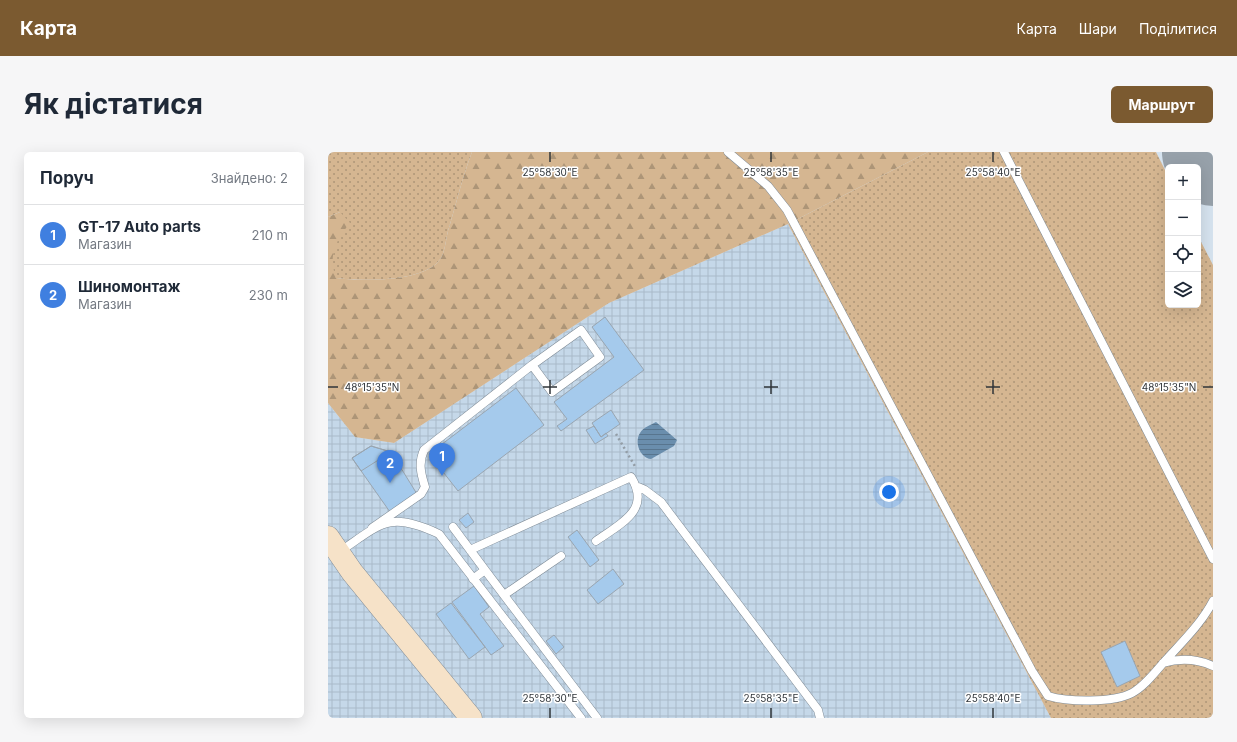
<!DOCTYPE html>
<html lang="uk">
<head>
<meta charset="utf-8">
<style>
  body { margin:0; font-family:Inter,sans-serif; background:#f6f6f7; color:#1f2937 }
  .controls { position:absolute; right:12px; top:12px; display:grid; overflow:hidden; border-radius:6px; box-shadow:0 4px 16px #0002 }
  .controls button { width:36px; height:36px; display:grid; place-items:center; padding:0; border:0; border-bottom:1px solid #e0e1e3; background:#fff; color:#1f2937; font:20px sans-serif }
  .you { position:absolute; left:561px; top:340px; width:14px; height:14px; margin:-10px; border:3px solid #fff; border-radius:50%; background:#1a73e8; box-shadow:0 0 0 6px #1a73e833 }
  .badge { display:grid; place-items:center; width:26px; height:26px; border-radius:50%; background:#7b5a30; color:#fff; font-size:13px; font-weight:700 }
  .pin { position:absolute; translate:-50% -33px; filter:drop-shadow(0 1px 2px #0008) }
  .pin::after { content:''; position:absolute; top:21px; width:14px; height:12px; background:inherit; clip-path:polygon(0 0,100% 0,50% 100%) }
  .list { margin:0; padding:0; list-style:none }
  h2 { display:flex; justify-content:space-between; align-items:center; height:52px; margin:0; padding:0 16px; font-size:17px }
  h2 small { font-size:13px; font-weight:400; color:#747a83 }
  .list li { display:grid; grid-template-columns:26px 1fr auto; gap:12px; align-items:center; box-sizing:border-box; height:60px; padding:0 16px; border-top:1px solid #e0e1e3 }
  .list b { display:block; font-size:15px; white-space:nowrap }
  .list p { margin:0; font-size:13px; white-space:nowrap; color:#747a83 }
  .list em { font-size:13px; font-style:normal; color:#747a83 }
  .icon { flex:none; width:22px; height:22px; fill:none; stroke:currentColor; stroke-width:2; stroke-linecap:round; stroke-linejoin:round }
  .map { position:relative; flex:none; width:885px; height:566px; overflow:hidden; border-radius:6px }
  header { display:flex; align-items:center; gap:24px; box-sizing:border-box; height:56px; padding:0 20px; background:#7b5a30; color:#fff }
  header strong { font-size:19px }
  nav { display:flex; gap:22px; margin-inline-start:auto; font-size:14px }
  .intro { display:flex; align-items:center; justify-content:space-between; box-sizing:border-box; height:96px; padding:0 24px }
  h1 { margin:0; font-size:28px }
  .button { padding:10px 18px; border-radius:6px; background:#7b5a30; color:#fff; font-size:14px; font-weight:700 }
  main { display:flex; gap:24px; padding:0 24px }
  aside { flex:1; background:#fff; border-radius:6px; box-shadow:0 4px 16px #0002 }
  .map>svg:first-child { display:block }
  .industrial { fill:url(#industrial-grid) }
  .green { fill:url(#green-dots) }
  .forest { fill:url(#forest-firs) }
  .water { fill:url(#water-rules) }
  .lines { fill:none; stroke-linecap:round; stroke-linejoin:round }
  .runway { stroke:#97a1aa; stroke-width:96 }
  .building { fill:#a5caec; stroke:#99a5b0 }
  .lane-casing { stroke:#7f8b96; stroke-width:9 }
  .secondary-casing { stroke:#7f8b96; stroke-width:23 }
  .path { stroke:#939da6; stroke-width:2.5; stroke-dasharray:2 3; stroke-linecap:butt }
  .lane { stroke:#fff; stroke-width:8 }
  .secondary { stroke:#f6e2c8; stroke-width:22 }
  .ticks { fill:none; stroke:#2f3439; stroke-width:1.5 }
  .ticks-label { font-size:10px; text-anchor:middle; fill:#2f3439; stroke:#fff; stroke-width:3; stroke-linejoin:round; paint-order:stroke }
</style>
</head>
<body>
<header>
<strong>Карта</strong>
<nav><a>Карта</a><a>Шари</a><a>Поділитися</a></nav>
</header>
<div class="intro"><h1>Як дістатися</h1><a class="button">Маршрут</a></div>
<main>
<aside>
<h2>Поруч<small>Знайдено: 2</small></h2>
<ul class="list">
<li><span class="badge" style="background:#3f7fe0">1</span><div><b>GT-17 Auto parts</b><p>Магазин</p></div><em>210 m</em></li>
<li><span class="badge" style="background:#3f7fe0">2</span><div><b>Шиномонтаж</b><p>Магазин</p></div><em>230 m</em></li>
</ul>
</aside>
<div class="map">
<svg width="885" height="566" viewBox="0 0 885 566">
  <defs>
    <pattern id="industrial-grid" width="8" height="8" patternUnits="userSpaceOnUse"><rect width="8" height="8" fill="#c5d8e9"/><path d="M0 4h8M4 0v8" fill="none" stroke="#aabac9"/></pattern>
    <pattern id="green-dots" width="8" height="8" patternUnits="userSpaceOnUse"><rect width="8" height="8" fill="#d5b691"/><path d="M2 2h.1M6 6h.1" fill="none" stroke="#ad9577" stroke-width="1.8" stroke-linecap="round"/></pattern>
    <pattern id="forest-firs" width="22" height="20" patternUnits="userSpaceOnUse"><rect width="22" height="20" fill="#d5b691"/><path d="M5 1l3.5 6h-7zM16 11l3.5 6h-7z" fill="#ad9577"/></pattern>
    <pattern id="water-rules" width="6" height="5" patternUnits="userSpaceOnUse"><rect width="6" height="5" fill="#6a8ead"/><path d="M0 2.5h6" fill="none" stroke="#58758e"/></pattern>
  </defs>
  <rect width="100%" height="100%" fill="#d6e3ef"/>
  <path class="industrial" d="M460,72L723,566H0V251L27,285L66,291L281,151Z"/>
  <path class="green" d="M0,0H144C134,26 128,53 120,79C118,87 117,99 113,106C98,131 33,129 8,126L1,117V101L9,87L12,60L0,65Z
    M600,0H828L840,24V153H870V84L885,113V566H723L460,72Z"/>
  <path class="forest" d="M144,0H600L460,72L281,151L66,291L27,285L0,251V65L12,60L22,71C7,89 0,104 8,126C33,129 98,131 113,106C117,99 118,87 120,79C128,53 134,26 144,0Z"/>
  <path class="water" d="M328,270L349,288L346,294L323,307C312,306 306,290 312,281C315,275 323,273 328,270Z"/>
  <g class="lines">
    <path class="runway" d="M882,0L885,6"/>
  </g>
  <path class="building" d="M277,165L316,218L233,279L229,274L239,267L226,250L286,205L264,175Z
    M188,236L216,273L130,339L101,302Z
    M283,258L292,272L273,285L264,271Z
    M266,274L273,285L278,281L280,284L267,292L258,278Z
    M43,294L63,300L89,342L62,360L24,306Z
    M43,294L63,300L33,319L24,306Z
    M140,361L146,370L138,376L131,368Z
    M249,378L271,408L262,415L240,385Z
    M285,417L296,432L270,452L259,438Z
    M146,434L161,455L152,462L176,494L163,503L124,450Z
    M123,451L157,495L141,507L108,462Z
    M226,483L236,495L228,502L218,489Z
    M797,489L812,524L789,535L773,500Z"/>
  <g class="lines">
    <g class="lane-casing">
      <path id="lane" d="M400,0L440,34L459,58L704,519L720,544C740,550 785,551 804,541C817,534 827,520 837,509C854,490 873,472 885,449
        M676,0L885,407
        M310,335L317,338L333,350L490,558L492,566
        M125,375L157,418
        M44,376L93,342L97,335C93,322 90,311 96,298L204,213L224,240L272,205L253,178L204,213
        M142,398L303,325C324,358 292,372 268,389
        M11,400C53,372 60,358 111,382L253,566
        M145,427L157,418L269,566
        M176,443L233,404
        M835,511C852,506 869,507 885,514"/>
    </g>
    <g class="secondary-casing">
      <path id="secondary" d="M0,385L24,420L143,566"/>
    </g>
    <path class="path" d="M288,282L308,316"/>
    <use href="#lane" class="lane"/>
    <use href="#secondary" class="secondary"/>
  </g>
  <path class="ticks" d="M222,0V10M443,0V10M665,0V10M222,228V242M443,228V242M665,228V242M0,235H10M215,235H229M436,235H450M658,235H672M875,235H885M222,556V566M443,556V566M665,556V566"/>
  <g class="ticks-label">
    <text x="222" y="24">25°58'30"E</text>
    <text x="443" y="24">25°58'35"E</text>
    <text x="665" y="24">25°58'40"E</text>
    <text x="44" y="239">48°15'35"N</text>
    <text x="841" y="239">48°15'35"N</text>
    <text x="222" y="550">25°58'30"E</text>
    <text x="443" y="550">25°58'35"E</text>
    <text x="665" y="550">25°58'40"E</text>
  </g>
</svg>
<div class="controls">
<button>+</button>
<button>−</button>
<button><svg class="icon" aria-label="locate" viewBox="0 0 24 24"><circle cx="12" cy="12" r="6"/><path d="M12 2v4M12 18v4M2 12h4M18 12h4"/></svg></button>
<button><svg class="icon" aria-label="layers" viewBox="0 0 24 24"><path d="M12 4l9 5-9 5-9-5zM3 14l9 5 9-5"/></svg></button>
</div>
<div class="you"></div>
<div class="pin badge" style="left:114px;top:324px;background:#3f7fe0">1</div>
<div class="pin badge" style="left:62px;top:331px;background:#3f7fe0">2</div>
</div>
</main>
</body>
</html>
